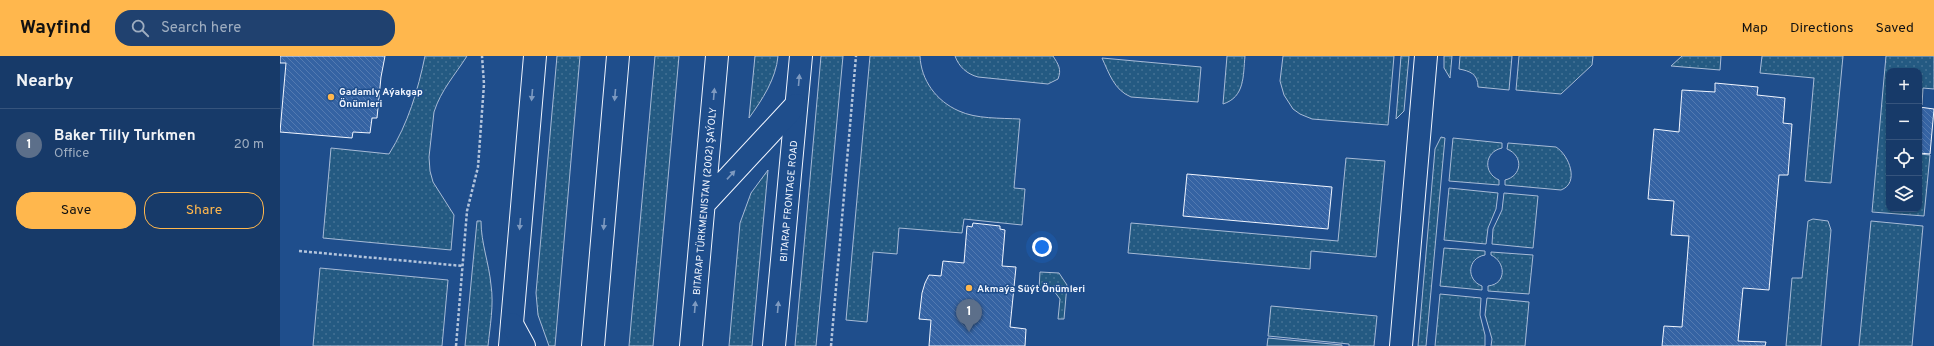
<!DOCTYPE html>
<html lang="en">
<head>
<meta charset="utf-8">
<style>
  body { margin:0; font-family:Overpass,sans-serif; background:#20416f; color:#f1f3f6 }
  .controls { position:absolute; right:12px; top:12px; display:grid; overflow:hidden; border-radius:8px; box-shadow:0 1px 3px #0004 }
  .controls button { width:36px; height:36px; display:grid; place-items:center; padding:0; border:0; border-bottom:1px solid #36547d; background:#173a69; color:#f1f3f6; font:20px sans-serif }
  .you { position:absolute; left:762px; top:191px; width:14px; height:14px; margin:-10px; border:3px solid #fff; border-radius:50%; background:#1a73e8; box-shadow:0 0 0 6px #1a73e833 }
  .badge { display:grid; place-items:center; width:26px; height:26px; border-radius:50%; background:#ffb74d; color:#fff; font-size:13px; font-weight:700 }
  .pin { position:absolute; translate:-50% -33px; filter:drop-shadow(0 1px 2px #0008) }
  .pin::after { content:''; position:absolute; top:21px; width:14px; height:12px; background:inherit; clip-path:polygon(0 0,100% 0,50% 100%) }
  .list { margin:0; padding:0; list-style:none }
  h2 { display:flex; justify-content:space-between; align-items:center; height:52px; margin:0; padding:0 16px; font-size:17px }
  h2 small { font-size:13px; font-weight:400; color:#9eadc0 }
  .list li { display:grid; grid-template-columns:26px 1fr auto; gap:12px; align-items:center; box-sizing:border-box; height:72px; padding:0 16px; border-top:1px solid #36547d }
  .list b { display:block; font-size:15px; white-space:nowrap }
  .list p { margin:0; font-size:13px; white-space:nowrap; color:#9eadc0 }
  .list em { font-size:13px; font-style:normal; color:#9eadc0 }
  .actions { display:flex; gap:8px; padding:12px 16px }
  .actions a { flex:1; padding:9px 0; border:1px solid #ffb74d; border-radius:16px; text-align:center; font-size:14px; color:#ffb74d }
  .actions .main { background:#ffb74d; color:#111 }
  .icon { flex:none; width:22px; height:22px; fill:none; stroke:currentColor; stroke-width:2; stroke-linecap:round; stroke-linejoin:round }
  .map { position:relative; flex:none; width:1654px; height:290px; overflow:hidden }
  header { display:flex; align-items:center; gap:24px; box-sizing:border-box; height:56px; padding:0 20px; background:#ffb74d; color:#111 }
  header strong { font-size:19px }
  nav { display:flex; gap:22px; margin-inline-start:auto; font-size:14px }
  .search { width:280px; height:36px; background:#20416f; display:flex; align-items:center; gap:10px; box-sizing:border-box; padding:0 14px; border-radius:16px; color:#9eadc0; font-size:15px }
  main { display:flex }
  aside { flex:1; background:#173a69 }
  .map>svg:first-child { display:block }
  .grass { fill:url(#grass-dots); stroke:#a8bbd7 }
  .pitch { fill:#245a82; stroke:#a8bbd7 }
  .building { fill:url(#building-back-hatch); stroke:#f2f6ff }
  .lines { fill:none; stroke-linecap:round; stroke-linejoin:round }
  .minor-casing { stroke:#f2f6ff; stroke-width:24 }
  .major-casing { stroke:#f2f6ff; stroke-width:24 }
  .path { stroke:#b3c4dc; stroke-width:2.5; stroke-dasharray:3 2; stroke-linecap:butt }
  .minor { stroke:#1f4e8c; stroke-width:22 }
  .major { stroke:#1f4e8c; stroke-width:22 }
  .oneway { fill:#7e9ac0 }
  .poi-dot { fill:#ffb74d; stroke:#1f4e8c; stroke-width:1.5 }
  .labels { text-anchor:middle; stroke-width:3; stroke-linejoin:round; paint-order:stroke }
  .poi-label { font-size:10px; font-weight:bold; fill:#f2f6ff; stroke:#1f4e8c; text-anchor:start }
  .street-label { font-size:10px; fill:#f2f6ff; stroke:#1f4e8c }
</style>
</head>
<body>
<header>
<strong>Wayfind</strong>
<div class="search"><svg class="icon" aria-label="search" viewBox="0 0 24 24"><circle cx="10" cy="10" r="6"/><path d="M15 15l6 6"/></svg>Search here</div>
<nav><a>Map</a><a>Directions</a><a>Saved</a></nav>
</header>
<main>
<aside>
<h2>Nearby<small></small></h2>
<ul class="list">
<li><span class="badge" style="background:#5c6f8a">1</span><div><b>Baker Tilly Turkmen</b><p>Office</p></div><em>20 m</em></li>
</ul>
<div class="actions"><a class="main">Save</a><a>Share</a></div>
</aside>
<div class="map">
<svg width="1654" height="290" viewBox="0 0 1654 290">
  <defs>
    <pattern id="grass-dots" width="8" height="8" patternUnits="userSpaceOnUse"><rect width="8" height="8" fill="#245a82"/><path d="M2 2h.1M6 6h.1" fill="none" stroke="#447295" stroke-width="1.8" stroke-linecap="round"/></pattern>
    <pattern id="building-back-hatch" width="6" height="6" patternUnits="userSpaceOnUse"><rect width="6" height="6" fill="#3563a3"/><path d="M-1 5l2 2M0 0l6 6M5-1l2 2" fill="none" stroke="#537ab1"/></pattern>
  </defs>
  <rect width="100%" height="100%" fill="#1f4e8c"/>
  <path class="grass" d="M145,0H187C175,19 161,34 154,56L149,101L150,115L153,126L174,159L171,194L43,182L51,92L109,98C128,68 138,34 145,0Z
    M277,0H300L275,290H269L258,259L256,237Z
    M375,0H399L373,290H349Z
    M475,0H498C496,23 482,44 469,62Z
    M541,0H563L536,290H515Z
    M590,0H640C641,24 656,45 679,55C696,63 721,62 740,63L734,132L745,133L742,169L684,163L682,177L619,172L617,198L593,196L587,266L566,264Z
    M675,0H773C778,8 782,13 778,23L768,28L698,21C687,18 679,11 675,0Z
    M947,0H965C963,20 965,41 943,48Z
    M1003,0H1114L1108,69L1032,63L1020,58L1013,53L1004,39L1000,25Z
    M1121,0H1129L1124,55L1116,63Z
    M1164,0H1172L1170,22L1164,12Z
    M1180,0H1232L1229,34L1198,31C1198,18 1190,15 1179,13Z
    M1239,0H1313L1312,9L1281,38L1236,34Z
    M1402,0H1441L1440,14L1391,10Z
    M1482,0H1563L1551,127L1525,125L1534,22L1480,17Z
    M1606,0H1654V33L1643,32L1642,49H1639V15H1609V153H1639V98L1650,99L1644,160L1592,156Z
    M822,2L921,11L918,46L851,41C834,34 829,17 822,2Z
    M1161,81L1165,82L1146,290H1138L1155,93Z
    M1173,82L1222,87V92C1204,96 1203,117 1219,124V129L1169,125Z
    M1228,87L1276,91C1289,99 1300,127 1281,134L1225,129V124C1242,120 1244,100 1227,93Z
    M1066,102L1105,105L1096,201L1031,195L1030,213L848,197L851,167L1058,185Z
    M488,114L472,290H449L460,167L471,137Z
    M1169,132L1218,137L1216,153L1208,172L1206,188L1164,184Z
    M1224,137L1258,140L1253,192L1212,188L1213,173L1222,154Z
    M1533,163L1548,165L1551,174L1541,290H1506L1512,222H1522L1528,165Z
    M197,165H201C201,187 209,207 211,229C214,249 210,270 208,290H185Z
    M1591,165L1643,170L1632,290H1579Z
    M1164,192L1205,195V199C1187,202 1186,224 1202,230V234L1160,230Z
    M1211,196L1253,199L1249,238L1208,235V230C1227,228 1226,206 1211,199Z
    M40,212L168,224L162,290H33Z
    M760,216L779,217L787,229L784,263H778L780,243L774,235L759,233Z
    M1160,238L1201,242L1200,259L1205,279V290H1155Z
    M1207,242L1249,246L1245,290H1211L1212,283L1205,259Z
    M991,250L1097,260L1094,290H1069V288L988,280Z"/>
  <path class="pitch" d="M988,282L1062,289V290H987Z"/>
  <path class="building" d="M0,0H105L101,21L97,62H92L90,77L73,76L72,82L0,76L6,7H0Z
    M1435,27L1478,31L1477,39L1505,42L1503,67L1512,68L1508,119H1499L1489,234L1463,232L1458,285L1486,286L1485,290H1382L1384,270L1402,271L1409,180L1391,179L1394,145L1368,143L1374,73L1399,76L1402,34L1435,36Z
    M1639,51L1654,53L1650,98L1639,97Z
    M907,118L1052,131L1048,173L903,160Z
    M693,167L720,170V173L725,174L722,210L736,211L730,271L746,273L745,290H649L651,264L639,263L642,237L645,227L649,219L661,220L663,205L684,207L687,170L692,171Z"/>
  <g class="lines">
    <g class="minor-casing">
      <path id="minor" d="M230,290L255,0
        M494,290L521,0
        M1121,290L1146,0"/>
    </g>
    <g class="major-casing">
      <path id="major" d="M424,148L516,49
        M232,268L244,290
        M313,290L338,0
        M411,290L437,0"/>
    </g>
    <path class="path" d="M19,195L183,210
      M176,290L187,155L198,111L204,28L202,0
      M551,290L576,0"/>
    <use href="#minor" class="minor"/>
    <use href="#major" class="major"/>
  </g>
  <defs><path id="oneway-solid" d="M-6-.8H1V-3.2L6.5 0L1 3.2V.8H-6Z"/></defs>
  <g class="oneway">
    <use href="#oneway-solid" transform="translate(519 24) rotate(-85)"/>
    <use href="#oneway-solid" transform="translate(434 38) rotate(-85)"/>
    <use href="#oneway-solid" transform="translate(252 39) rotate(95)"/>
    <use href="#oneway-solid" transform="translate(335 39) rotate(95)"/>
    <use href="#oneway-solid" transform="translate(451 119) rotate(-47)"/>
    <use href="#oneway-solid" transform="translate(240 168) rotate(95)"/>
    <use href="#oneway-solid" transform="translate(324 168) rotate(95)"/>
    <use href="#oneway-solid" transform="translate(415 251) rotate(-85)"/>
    <use href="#oneway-solid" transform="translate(498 251) rotate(-85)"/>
  </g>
  <g class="poi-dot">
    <circle cx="51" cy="41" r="4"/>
    <circle cx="689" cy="232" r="4"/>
  </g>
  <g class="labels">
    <g class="poi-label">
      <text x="59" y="39">Gadamly Aýakgap<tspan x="59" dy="12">Önümleri</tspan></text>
      <text x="697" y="236">Akmaýa Süýt Önümleri</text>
    </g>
    <g class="street-label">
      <text transform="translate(424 145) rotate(-85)" y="4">BITARAP TÜRKMENISTAN (2002) ŞAÝOLY</text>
      <text transform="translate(508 145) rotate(-85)" y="4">BITARAP FRONTAGE ROAD</text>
    </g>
  </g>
</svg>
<div class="controls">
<button>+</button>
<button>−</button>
<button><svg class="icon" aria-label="locate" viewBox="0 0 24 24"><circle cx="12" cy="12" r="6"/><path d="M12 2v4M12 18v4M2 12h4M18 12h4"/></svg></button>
<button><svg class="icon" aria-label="layers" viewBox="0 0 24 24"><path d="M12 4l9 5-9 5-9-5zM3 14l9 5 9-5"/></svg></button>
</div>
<div class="you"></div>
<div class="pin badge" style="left:689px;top:276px;background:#5c6f8a">1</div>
</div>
</main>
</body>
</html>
